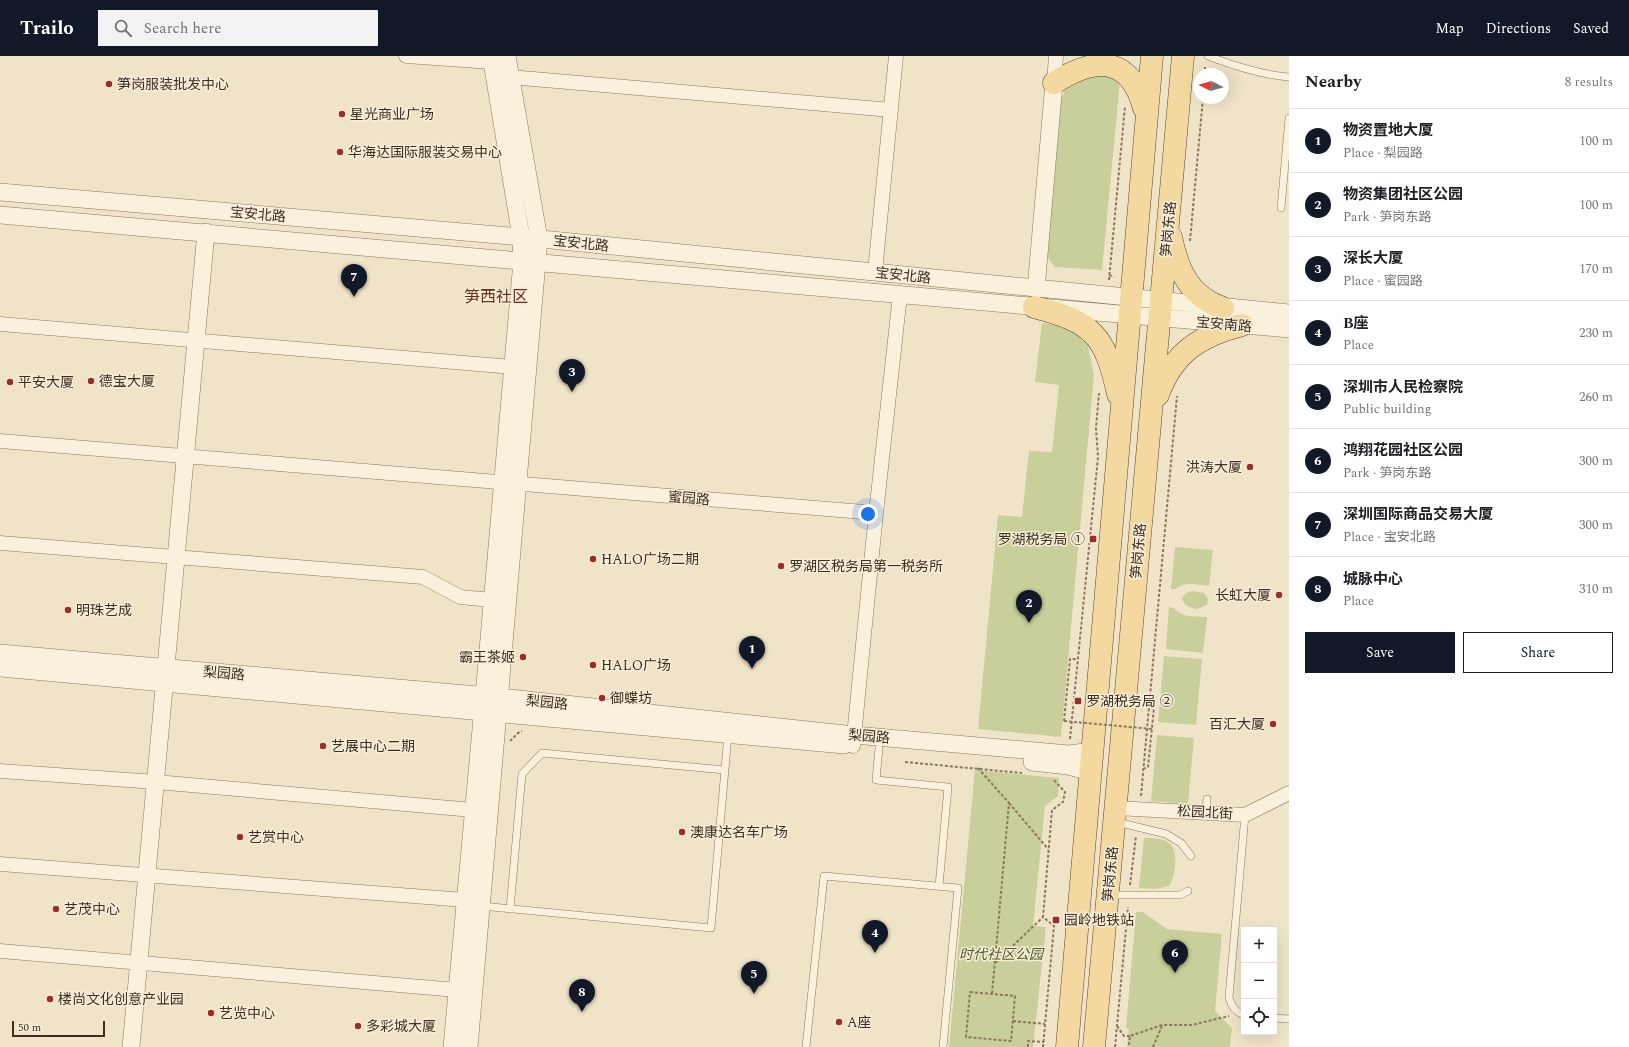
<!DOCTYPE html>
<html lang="en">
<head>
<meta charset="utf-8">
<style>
  body { margin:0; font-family:Spectral,"Noto Sans SC",serif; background:#f2f2f2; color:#202124 }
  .controls { position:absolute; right:12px; bottom:12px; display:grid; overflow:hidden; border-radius:0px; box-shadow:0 4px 16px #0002 }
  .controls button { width:36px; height:36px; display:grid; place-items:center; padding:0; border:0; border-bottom:1px solid #e0e0e0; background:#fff; color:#202124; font:20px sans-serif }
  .compass { position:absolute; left:1193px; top:12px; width:36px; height:36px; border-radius:50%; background:#fff; box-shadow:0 4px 16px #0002; rotate:276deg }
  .scale { position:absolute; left:12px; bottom:10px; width:93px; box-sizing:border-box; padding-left:4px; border:2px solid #3d2e20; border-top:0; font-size:11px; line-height:14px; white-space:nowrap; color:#3d2e20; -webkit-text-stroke:3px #f7eed8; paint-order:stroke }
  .you { position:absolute; left:868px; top:458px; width:14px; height:14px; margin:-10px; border:3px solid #fff; border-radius:50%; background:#1a73e8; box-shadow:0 0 0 6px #1a73e833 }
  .badge { display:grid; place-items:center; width:26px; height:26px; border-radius:50%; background:#111827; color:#fff; font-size:13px; font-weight:700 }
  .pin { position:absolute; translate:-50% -33px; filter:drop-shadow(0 1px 2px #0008) }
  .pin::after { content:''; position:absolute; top:21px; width:14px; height:12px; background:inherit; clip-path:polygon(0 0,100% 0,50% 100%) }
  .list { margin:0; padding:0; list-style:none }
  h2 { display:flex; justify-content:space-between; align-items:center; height:52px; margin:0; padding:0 16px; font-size:17px }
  h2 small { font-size:13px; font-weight:400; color:#757577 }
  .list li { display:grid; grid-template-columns:26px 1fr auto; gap:12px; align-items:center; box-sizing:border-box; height:64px; padding:0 16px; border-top:1px solid #e0e0e0 }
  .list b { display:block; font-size:15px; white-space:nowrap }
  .list p { margin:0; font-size:13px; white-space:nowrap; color:#757577 }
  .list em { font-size:13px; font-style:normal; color:#757577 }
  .actions { display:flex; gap:8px; padding:12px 16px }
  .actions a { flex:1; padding:9px 0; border:1px solid #111827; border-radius:0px; text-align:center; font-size:14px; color:#111827 }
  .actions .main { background:#111827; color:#fff }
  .icon { flex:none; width:22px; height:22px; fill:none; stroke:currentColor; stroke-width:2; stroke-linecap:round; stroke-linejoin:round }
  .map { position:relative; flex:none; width:1289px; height:991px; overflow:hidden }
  header { display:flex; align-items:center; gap:24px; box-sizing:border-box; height:56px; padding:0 20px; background:#111827; color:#fff }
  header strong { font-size:19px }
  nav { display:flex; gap:22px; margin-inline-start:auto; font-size:14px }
  .search { width:280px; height:36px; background:#f2f2f2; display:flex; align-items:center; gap:10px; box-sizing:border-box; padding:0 14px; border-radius:0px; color:#757577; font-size:15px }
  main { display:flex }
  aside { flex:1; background:#fff }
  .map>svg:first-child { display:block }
  .green { fill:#c9cf9b }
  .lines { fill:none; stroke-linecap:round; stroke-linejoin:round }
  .service-casing { stroke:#8d765c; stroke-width:8 }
  .minor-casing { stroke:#8d765c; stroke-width:15 }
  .tertiary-casing { stroke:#8d765c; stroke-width:18 }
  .primary-casing { stroke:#5b4430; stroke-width:23 }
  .path { stroke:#8d765c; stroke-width:2; stroke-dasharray:3 2; stroke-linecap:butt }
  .service { stroke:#faf1dc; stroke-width:7 }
  .minor { stroke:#faf1dc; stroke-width:14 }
  .tertiary { stroke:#faf1dc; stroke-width:17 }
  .primary { stroke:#f3d9a0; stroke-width:22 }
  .path-bridge { stroke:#8d765c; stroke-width:2; stroke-dasharray:3 2; stroke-linecap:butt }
  .poi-dot { fill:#9e2a2b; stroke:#f7eed8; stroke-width:1.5 }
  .labels { text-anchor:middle; stroke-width:3; stroke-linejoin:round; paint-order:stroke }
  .poi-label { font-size:14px; fill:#3d2e20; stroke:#f7eed8; text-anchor:start }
  .street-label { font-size:14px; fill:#3d2e20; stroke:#f7eed8 }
  .park-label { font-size:14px; font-style:italic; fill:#4d5a26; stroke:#f7eed8 }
  .quarter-label { font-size:16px; fill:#6b2e1e; stroke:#f7eed8 }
</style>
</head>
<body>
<header>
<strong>Trailo</strong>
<div class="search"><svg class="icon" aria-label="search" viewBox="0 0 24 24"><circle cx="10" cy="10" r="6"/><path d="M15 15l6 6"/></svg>Search here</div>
<nav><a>Map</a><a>Directions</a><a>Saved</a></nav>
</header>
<main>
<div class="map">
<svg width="1289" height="991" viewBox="0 0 1289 991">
  <rect width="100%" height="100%" fill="#f0e4c8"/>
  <path class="green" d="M1098,12L1120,26L1102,214L1055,211L1047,201L1059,52L1066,30Z
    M1042,267L1058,269L1072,274L1088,290L1094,319L1061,681L978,673L998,459L1022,461L1029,395L1052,396L1059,329L1035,326Z
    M1175,491L1213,494L1209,530C1198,529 1185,525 1176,533H1171Z
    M1192,535L1204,537L1208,543L1207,549L1197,553C1184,551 1174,540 1192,535Z
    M1169,551L1174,552C1182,562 1195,560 1207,561L1203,597L1166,593Z
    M1164,600L1202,603L1196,669L1158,666Z
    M1157,679L1194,682L1188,748L1151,745Z
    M975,714L1059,722L1058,740L1045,750L1033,870L1046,871L1033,991H949Z
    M1144,782C1151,782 1162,782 1168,786C1180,793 1175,821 1169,830L1156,833L1139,832Z
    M1136,856H1143L1167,873L1222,878L1215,955L1232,972L1230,991H1127L1129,973L1126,972Z"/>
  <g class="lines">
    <g class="service-casing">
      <path id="service" d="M1208,0C1234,10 1261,19 1289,21
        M1281,152L1289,62
        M879,692L876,724L948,731L939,830
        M1206,756L1207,743
        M1117,766L1166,778L1181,787L1191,800
        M1110,839H1180L1188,835
        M481,850L711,872L728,679
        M510,853L522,718L542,697L725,714
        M1244,959C1235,956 1231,950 1229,941L1245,759
        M1274,962L1289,963
        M806,991L824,820L958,832L943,991"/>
    </g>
    <g class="minor-casing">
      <path id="minor" d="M406,0L492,6
        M510,21L891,54
        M1054,27L1056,0
        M875,216L896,0
        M0,268L513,311
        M0,385L876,457
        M0,487L423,521L460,541L492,544
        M853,690L876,457L900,239
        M0,715L156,726L473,754
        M1116,752L1245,759L1289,737
        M0,808L465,844
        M0,895L457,934"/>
    </g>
    <g class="tertiary-casing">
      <path id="tertiary" d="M0,136L521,181L1289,257
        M0,159L1289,273
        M1036,233L1054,27
        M0,597L500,641L854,679L1069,698L1093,695
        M0,612L844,689
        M1032,706L1068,710L1091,716
        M131,991L206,176
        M452,991L484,640L522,205L521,181L491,0
        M469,991L539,183L507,0"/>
    </g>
    <g class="primary-casing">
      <path id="primary" d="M1054,27C1096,0 1130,0 1144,52
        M1171,181C1178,215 1189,240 1223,252
        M1034,251C1093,266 1105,279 1118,338
        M1158,339C1173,297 1199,280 1242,269
        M1067,991L1152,0
        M1094,991L1183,0"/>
    </g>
    <path class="path" d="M1205,18V11
      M1190,185L1203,42
      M1109,219L1114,221
      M1109,224L1125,50
      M1064,665L1070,603H1077
      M1070,683L1098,401L1096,372L1099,337
      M510,685L518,677L522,675
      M905,706L1022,717
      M978,712L1009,747L992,938
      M1143,713L1148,711L1155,642L1151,638
      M1141,740L1177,340
      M1009,747L1048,793
      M1130,829L1136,780
      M995,907L1043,861
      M970,936L1015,940L1011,985L966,981Z
      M1013,965L1045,968
      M1117,970L1124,980H1130
      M1129,989L1130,980L1162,969H1192L1229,960
      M1028,991V985L1044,986
      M1043,991L1054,870L1043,861L1052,754L1063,746L1065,736L1053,723
      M1115,991L1128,851
      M1153,991L1162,970"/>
    <use href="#service" class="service"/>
    <use href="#minor" class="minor"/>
    <use href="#tertiary" class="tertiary"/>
    <use href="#primary" class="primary"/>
    <path class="path-bridge" d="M1064,665L1152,673"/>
  </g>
  <g class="poi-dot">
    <circle cx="109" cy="28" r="4"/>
    <circle cx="342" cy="58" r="4"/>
    <circle cx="340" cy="96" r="4"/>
    <circle cx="91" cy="325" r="4"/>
    <circle cx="10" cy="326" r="4"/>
    <circle cx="1250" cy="411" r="4"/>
    <rect x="1089" y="479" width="8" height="8" rx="2"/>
    <circle cx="593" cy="503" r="4"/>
    <circle cx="781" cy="510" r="4"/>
    <circle cx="1279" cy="539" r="4"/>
    <circle cx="68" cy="554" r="4"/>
    <circle cx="523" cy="601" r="4"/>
    <circle cx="593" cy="609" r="4"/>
    <circle cx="602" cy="642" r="4"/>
    <rect x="1074" y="641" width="8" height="8" rx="2"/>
    <circle cx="1273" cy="668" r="4"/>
    <circle cx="323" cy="690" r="4"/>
    <circle cx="682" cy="776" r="4"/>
    <circle cx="240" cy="781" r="4"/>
    <circle cx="56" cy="853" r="4"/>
    <rect x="1052" y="860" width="8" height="8" rx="2"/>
    <circle cx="50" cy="943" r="4"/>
    <circle cx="211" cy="957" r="4"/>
    <circle cx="839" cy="966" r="4"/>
    <circle cx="358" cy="970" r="4"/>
  </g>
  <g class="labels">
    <g class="poi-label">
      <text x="117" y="33">笋岗服装批发中心</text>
      <text x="350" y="63">星光商业广场</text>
      <text x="348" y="101">华海达国际服装交易中心</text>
      <text x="99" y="330">德宝大厦</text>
      <text x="18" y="331">平安大厦</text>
      <text x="1242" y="416" text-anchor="end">洪涛大厦</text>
      <text x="1085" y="488" text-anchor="end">罗湖税务局 ①</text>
      <text x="601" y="508">HALO广场二期</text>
      <text x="789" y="515">罗湖区税务局第一税务所</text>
      <text x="1271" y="544" text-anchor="end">长虹大厦</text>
      <text x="76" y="559">明珠艺成</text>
      <text x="515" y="606" text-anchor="end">霸王茶姬</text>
      <text x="601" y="614">HALO广场</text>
      <text x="610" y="647">御蝶坊</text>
      <text x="1086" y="650">罗湖税务局 ②</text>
      <text x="1265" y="673" text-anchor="end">百汇大厦</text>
      <text x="331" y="695">艺展中心二期</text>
      <text x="690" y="781">澳康达名车广场</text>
      <text x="248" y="786">艺赏中心</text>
      <text x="64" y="858">艺茂中心</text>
      <text x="1064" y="869">园岭地铁站</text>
      <text x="58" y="948">楼尚文化创意产业园</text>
      <text x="219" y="962">艺览中心</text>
      <text x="847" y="971">A座</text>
      <text x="366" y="975">多彩城大厦</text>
    </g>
    <g class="street-label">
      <text transform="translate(258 158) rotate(5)" y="5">宝安北路</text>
      <text transform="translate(1168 173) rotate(-85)" y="5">笋岗东路</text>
      <text transform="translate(581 187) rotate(6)" y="5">宝安北路</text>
      <text transform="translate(903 219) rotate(6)" y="5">宝安北路</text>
      <text transform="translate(1224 268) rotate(5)" y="5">宝安南路</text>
      <text transform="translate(689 442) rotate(5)" y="5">蜜园路</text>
      <text transform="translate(1138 495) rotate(-85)" y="5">笋岗东路</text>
      <text transform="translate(224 617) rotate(5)" y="5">梨园路</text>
      <text transform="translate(547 646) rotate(6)" y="5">梨园路</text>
      <text transform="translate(869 680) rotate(5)" y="5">梨园路</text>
      <text transform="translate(1205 756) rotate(3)" y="5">松园北街</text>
      <text transform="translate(1110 818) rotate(-85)" y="5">笋岗东路</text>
    </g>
    <g class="park-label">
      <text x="1001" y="903">时代社区公园</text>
    </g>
    <g class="quarter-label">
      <text x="496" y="246">笋西社区</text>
    </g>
  </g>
</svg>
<div class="controls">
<button>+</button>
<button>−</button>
<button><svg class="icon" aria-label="locate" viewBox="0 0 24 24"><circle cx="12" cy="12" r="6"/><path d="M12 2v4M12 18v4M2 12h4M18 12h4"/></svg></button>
</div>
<svg class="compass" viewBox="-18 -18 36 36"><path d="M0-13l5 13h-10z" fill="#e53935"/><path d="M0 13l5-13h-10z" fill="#757577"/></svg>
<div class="scale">50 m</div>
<div class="you"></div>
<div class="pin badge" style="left:752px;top:613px">1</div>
<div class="pin badge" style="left:1029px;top:567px">2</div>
<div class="pin badge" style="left:572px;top:336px">3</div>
<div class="pin badge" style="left:875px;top:897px">4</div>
<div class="pin badge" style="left:754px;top:938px">5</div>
<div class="pin badge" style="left:1175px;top:917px">6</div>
<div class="pin badge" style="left:354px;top:241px">7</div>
<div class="pin badge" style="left:582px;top:956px">8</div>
</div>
<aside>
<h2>Nearby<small>8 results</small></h2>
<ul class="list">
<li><span class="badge">1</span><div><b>物资置地大厦</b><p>Place · 梨园路</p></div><em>100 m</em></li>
<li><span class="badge">2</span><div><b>物资集团社区公园</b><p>Park · 笋岗东路</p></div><em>100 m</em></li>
<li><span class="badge">3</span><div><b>深长大厦</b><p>Place · 蜜园路</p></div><em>170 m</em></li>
<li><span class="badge">4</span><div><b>B座</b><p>Place</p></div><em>230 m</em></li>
<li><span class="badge">5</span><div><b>深圳市人民检察院</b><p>Public building</p></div><em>260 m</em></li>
<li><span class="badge">6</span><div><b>鸿翔花园社区公园</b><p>Park · 笋岗东路</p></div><em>300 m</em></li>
<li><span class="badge">7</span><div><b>深圳国际商品交易大厦</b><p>Place · 宝安北路</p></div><em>300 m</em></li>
<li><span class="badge">8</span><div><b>城脉中心</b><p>Place</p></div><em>310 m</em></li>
</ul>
<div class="actions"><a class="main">Save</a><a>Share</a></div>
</aside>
</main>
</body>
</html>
